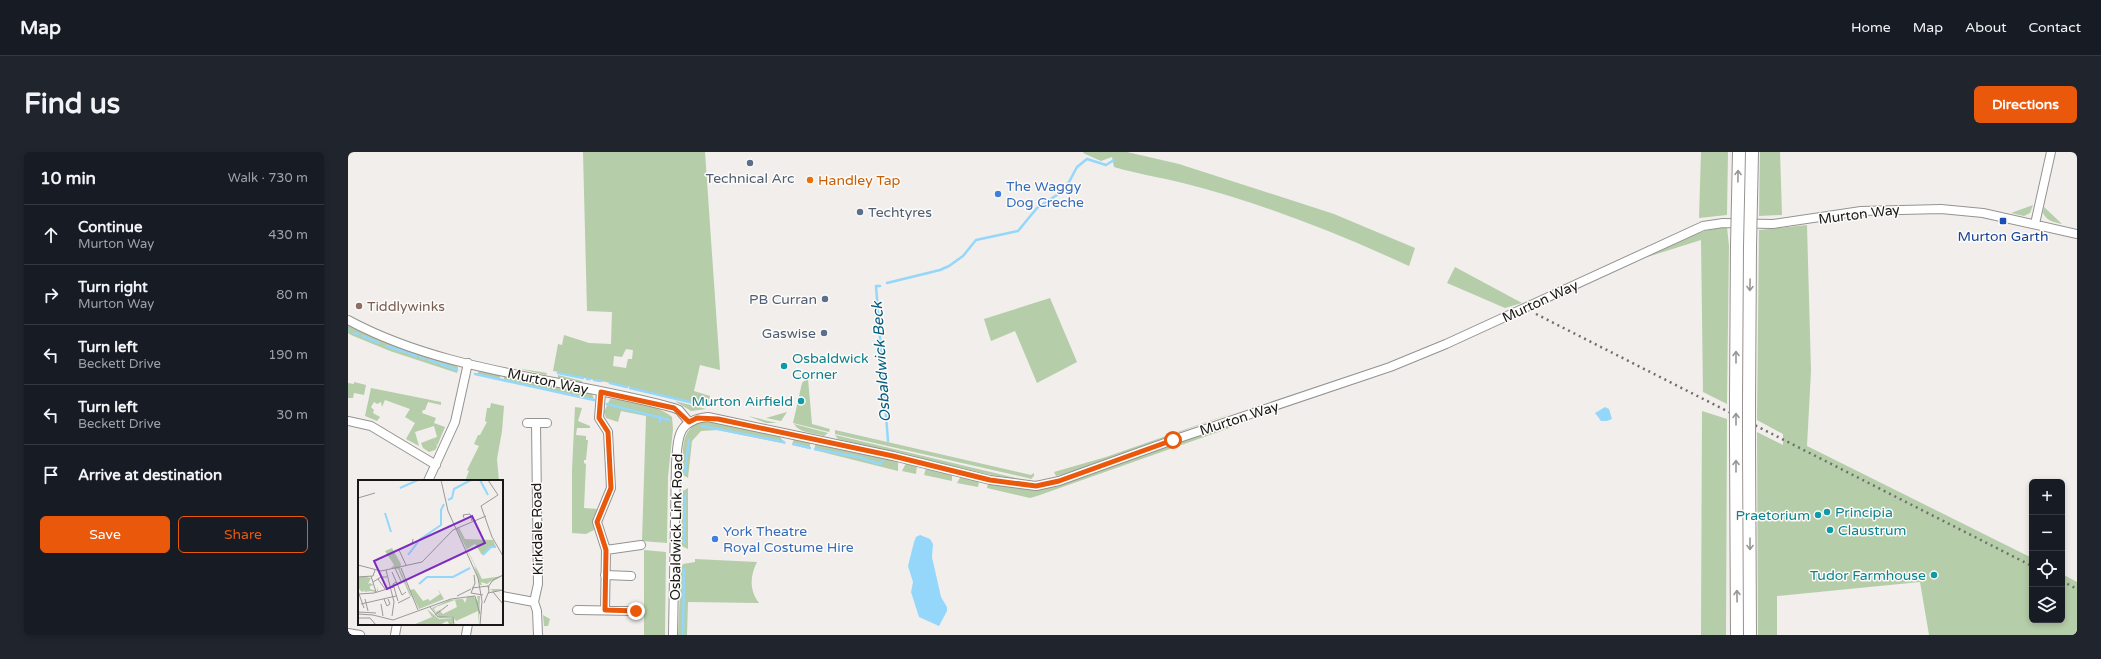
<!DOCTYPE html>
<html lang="en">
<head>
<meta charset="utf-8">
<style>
  body { margin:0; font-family:"Varela Round",sans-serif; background:#20242c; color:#f1f3f6 }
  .controls { position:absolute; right:12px; bottom:12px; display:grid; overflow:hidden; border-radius:6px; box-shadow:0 2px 6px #0003 }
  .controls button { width:36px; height:36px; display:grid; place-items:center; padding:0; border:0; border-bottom:1px solid #363941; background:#171b24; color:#f1f3f6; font:20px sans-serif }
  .stop { position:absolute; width:12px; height:12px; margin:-9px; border:3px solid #ea580c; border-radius:50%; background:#fff }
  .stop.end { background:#ea580c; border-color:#fff; box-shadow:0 1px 4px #0008 }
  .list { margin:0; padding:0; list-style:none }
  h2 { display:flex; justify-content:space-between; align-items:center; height:52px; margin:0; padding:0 16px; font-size:17px }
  h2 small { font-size:13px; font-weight:400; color:#9ea1a6 }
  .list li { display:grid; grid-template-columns:26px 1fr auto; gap:12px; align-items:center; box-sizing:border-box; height:60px; padding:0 16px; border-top:1px solid #363941 }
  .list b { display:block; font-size:15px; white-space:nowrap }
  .list p { margin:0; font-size:13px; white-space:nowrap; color:#9ea1a6 }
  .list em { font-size:13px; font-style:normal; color:#9ea1a6 }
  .actions { display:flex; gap:8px; padding:12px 16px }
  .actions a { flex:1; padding:9px 0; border:1px solid #ea580c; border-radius:6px; text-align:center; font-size:14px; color:#ea580c }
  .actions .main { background:#ea580c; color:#fff }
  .icon { flex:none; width:22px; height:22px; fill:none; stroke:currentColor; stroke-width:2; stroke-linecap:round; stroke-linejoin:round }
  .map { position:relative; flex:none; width:1729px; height:483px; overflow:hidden; border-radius:6px }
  header { display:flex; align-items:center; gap:24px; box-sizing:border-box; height:56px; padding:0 20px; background:#171b24; border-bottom:1px solid #363941 }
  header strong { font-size:19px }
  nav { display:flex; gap:22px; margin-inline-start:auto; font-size:14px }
  .intro { display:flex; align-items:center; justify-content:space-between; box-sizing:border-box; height:96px; padding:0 24px }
  h1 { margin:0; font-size:28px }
  .button { padding:10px 18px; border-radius:6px; background:#ea580c; color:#fff; font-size:14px; font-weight:700 }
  main { display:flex; gap:24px; padding:0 24px }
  aside { flex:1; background:#171b24; border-radius:6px; box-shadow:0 2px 6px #0003 }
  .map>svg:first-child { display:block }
  .green { fill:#b5cda9; fill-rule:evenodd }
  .water { fill:#94d7fb }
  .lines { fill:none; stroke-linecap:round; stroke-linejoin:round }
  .stream { stroke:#94d7fb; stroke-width:2.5 }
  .minor-casing { stroke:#959391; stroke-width:10 }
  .highway-casing { stroke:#959391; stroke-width:14 }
  .minor { stroke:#fff; stroke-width:8 }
  .highway { stroke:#fff; stroke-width:12 }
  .rail { stroke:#716f6e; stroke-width:2.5; stroke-dasharray:2 4; stroke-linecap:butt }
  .highway-bridge-casing { stroke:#959391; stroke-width:14; stroke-linecap:butt }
  .highway-bridge { stroke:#fff; stroke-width:12 }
  .oneway { stroke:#989797 }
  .route { stroke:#ea580c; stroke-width:5 }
  .service-dot { fill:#5c6f8a; stroke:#fefcf9; stroke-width:1.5 }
  .food-dot { fill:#e8710a; stroke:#fefcf9; stroke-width:1.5 }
  .shop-dot { fill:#3f7fe0; stroke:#fefcf9; stroke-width:1.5 }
  .transit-dot { fill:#1a4fb4; stroke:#fefcf9; stroke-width:1.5 }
  .education-dot { fill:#8d6e63; stroke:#fefcf9; stroke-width:1.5 }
  .culture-dot { fill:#0f9aa8; stroke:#fefcf9; stroke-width:1.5 }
  .labels { text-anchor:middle; stroke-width:3; stroke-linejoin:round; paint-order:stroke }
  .service-label { font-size:14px; fill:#4e5e75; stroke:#fefcf9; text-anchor:end }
  .food-label { font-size:14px; fill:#c56008; stroke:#fefcf9; text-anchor:start }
  .shop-label { font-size:14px; fill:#366cbe; stroke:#fefcf9; text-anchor:start }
  .street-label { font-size:14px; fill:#191818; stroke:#fefcf9 }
  .transit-label { font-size:14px; fill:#164399; stroke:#fefcf9 }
  .education-label { font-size:14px; fill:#785e54; stroke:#fefcf9; text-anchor:start }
  .culture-label { font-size:14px; fill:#0d838f; stroke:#fefcf9; text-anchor:start }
  .water-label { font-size:15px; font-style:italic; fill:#045e80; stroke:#fefcf9 }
  .inset-river { fill:none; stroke:#94d7fb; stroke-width:2 }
  .inset-road { fill:none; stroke:#9b9897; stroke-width:1 }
  .view { fill:#7b2cbf; fill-opacity:0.15; stroke:#7b2cbf; stroke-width:2 }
  .inset-edge { fill:none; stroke:#191818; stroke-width:2 }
</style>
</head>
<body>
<header>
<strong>Map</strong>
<nav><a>Home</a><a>Map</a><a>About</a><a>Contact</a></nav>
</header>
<div class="intro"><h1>Find us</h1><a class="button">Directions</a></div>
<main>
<aside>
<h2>10 min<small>Walk · 730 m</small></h2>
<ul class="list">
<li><svg class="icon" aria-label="ahead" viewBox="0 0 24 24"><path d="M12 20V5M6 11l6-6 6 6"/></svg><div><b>Continue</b><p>Murton Way</p></div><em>430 m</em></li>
<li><svg class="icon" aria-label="right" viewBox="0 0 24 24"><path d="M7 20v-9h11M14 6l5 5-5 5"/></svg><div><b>Turn right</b><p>Murton Way</p></div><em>80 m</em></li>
<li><svg class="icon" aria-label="left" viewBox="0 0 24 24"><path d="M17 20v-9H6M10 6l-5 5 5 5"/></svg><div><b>Turn left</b><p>Beckett Drive</p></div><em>190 m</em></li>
<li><svg class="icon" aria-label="left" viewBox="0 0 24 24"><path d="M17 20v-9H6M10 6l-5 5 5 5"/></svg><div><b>Turn left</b><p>Beckett Drive</p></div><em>30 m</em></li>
<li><svg class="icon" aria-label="arrive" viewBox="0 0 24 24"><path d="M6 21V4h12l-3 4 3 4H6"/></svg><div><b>Arrive at destination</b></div></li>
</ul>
<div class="actions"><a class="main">Save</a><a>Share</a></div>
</aside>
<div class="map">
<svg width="1729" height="483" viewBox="0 0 1729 483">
  <rect width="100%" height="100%" fill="#f1eeec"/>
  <path class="green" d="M235,0H357L372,218L352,213L346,239L362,244L360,255L282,237V235L279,234V236L258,230L210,221V220L205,219L210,192L214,193L216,183L241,191L263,192L264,160L239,159ZM278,197L285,198L284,207H280L278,216L265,214L266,204L274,205Z
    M736,0H779L831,12L986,62L1067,96L1061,114C987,80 913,51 835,31C812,25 789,22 766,15L764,5L753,9L735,1Z
    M1353,0H1380L1379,63L1351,66Z
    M1412,0H1432L1434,63L1411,64Z
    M1685,53L1682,61L1676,64L1663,61Z
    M1696,55L1714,72C1705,70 1699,69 1695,61Z
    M1459,73L1463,219L1459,294L1684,406V468H1714V422L1729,430V483H1581L1572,430L1429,444V483H1410L1409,280L1435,293V282L1409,268L1411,78Z
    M1379,75L1381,94L1379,252L1355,240L1353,88L1296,106C1323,92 1348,78 1379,75Z
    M1107,115L1174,151L1157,156L1099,131Z
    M702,146L729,210L689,231L667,179L643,189L636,167Z
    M0,172L54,195L104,212L110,215L109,221L42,199L3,183L0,181Z
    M168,216L199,221L198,223Z
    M131,219L152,223V227L129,222Z
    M210,223L234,229V231L210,226Z
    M156,224L244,242L246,247L156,228Z
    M458,227H460L464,272L482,277L481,280L445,271L454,231Z
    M6,230L18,233L16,243L6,241L5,246H0V231L6,232Z
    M23,236L93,250V253L80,250L77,258H75L74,261L88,266L86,271L97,275L89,294L86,286L89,285L86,274L67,280L71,294L58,287L67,271L57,265L62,257L37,248L34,255L33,250L29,252L26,250L23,255L26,258L25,261L32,265L29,269L17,264Z
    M262,247C280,248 310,253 324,265L325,277L320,325L319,391L294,389L298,264L273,259L270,270L258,266L256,260Z
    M327,249L358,257L343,259Z
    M143,251L156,254L154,279L149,307L151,329H117L121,319L119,318L131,294L126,292L130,283H132L139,270L137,269L139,256H142Z
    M227,255L234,256L230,269L242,274V276H229L228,283L238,284V288H240L238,308H236V311L238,312L236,356L250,357L245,366L246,378L238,382L224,381V318Z
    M1354,259L1379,267L1378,483H1353Z
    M439,260L433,269L418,266Z
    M887,260L717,322L708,324L706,320L758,305Z
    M400,264L429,271H418Z
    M360,269L430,283L438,292L370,278L353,279L344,289L340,326L335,323L334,318C336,295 331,273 360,269Z
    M887,270L890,273L689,344L682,346L639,336L640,332L685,336L866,278L883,274Z
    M446,272L480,281L476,284C467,281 451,281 446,272Z
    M487,278L683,323L686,321V324L683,327L680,326L487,282Z
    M487,283L681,329L639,322L490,287Z
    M86,286L89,295L87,298L81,300L75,296L73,291Z
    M449,286L462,289V297L444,293L445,289Z
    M468,290L550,309V319L466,298Z
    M558,311L569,313L568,322L554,319Z
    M578,316L604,322V329L576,323Z
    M613,324L631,329L630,335L609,331Z
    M340,336V397L334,394L333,388L335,339Z
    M296,398L318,400L317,483H296Z
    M347,407L409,410C402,424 401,438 411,451L340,450L339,483H330L333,416L335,412L347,410Z
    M195,463L202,467L200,474H196Z"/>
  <path class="water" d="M1257,255L1261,257L1264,267L1259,269H1253L1247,261Z
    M572,383L582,387L585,392L584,405L593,445L599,455V459L591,474L571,465L563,440L565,430L560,414L566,390L568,385Z"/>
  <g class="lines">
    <path class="stream" d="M539,131L592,118L601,114L615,104L628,88L670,79L689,56L709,43L721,30L729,15L739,7L758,13L766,8
      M532,134H528L540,289
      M0,178L1,179
      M6,181L10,182
      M14,184L31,191
      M38,194L57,200
      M60,201L68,204
      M72,205L76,207
      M81,208L91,211
      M93,212L109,218
      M210,221L235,226
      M127,222L246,248
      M239,227H242
      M246,228L253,229
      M262,231L279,235
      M282,236L354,253
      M259,252L321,268
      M312,270V265
      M354,274L436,290
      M446,292L462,296
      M467,297L510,305L532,312L535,308
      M337,321L341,288
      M336,391L337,343
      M335,483L336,417"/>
    <g class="minor-casing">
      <path id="minor" d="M1687,72L1703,0
        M0,168C100,222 218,226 326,256L331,258L341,270
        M253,240L251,266L260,280L263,336L249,370L258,398L257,458
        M0,269L23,274L88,313
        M179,271H199
        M80,329L107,270L120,211
        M258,398L293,393
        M257,423L283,424
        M154,444L186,450
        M186,450L190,432L188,271
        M186,450L189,459L190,483
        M229,458L288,459
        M0,481L12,483
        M47,483L49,472
        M118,483L120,472
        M325,483L328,311C330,286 329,268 360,265L545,304L642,328L688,334L711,329L825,288L1042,215L1098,192L1355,74L1375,71L1425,72L1513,59L1593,57L1635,61L1729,82"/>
    </g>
    <g class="highway-casing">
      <path id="highway" d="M1403,47L1404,0
        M1390,48L1391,0
        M1388,244L1389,94
        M1401,251L1402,94
        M1388,290L1389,483
        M1401,297L1402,483"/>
    </g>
    <use href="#minor" class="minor"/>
    <use href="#highway" class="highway"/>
    <path class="rail" d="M1188,162L1684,414
      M1714,429L1729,437"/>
    <g class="highway-bridge-casing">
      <path id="highway-bridge" d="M1389,94L1390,48
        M1402,94L1403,47
        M1401,251V297
        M1388,290V244"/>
    </g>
    <use href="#highway-bridge" class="highway-bridge"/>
  </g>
  <defs><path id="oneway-shaft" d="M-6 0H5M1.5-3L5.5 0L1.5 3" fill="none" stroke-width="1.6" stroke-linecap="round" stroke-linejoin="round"/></defs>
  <g class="oneway">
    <use href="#oneway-shaft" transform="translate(1390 24) rotate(-89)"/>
    <use href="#oneway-shaft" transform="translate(1402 133) rotate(91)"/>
    <use href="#oneway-shaft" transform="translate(1388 205) rotate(-90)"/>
    <use href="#oneway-shaft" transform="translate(1388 267) rotate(-90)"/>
    <use href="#oneway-shaft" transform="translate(1388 314) rotate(-90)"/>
    <use href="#oneway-shaft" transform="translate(1402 392) rotate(90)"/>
    <use href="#oneway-shaft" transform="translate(1389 444) rotate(-91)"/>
  </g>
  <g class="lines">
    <path class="route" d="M288,459L257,458L258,398L249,370L263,336L260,280L251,266L253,240L326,256L341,270L349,266L370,267L545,304L642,328L688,334L711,329L825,288"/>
  </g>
  <g class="service-dot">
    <circle cx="402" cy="11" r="4"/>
    <circle cx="512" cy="60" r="4"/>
    <circle cx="477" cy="147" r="4"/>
    <circle cx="476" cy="181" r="4"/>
  </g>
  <circle class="food-dot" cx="462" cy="28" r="4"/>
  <g class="shop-dot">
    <circle cx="650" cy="42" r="4"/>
    <circle cx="367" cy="387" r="4"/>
  </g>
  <rect class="transit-dot" x="1651" y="65" width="8" height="8" rx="2"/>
  <circle class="education-dot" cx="11" cy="154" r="4"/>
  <g class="culture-dot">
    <circle cx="436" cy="214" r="4"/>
    <circle cx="453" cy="249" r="4"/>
    <circle cx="1479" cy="360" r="4"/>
    <circle cx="1470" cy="363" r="4"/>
    <circle cx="1482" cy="378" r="4"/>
    <circle cx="1586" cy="423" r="4"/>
  </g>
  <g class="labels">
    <g class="service-label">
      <text x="402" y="31" text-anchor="middle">Technical Arc</text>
      <text x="520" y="65" text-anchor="start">Techtyres</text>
      <text x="469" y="152">PB Curran</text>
      <text x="468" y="186">Gaswise</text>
    </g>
    <g class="food-label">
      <text x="470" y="33">Handley Tap</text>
    </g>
    <g class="shop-label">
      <text x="658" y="39">The Waggy<tspan x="658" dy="16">Dog Creche</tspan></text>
      <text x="375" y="384">York Theatre<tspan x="375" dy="16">Royal Costume Hire</tspan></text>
    </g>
    <g class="street-label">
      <text transform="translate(1511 62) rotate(-7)" y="5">Murton Way</text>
      <text transform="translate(1192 149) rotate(-25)" y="5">Murton Way</text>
      <text transform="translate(200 229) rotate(12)" y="5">Murton Way</text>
      <text transform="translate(891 266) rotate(-18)" y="5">Murton Way</text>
      <text transform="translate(328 375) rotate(-89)" y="5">Osbaldwick Link Road</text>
      <text transform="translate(189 377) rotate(-91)" y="5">Kirkdale Road</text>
    </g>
    <g class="transit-label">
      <text x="1655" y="89">Murton Garth</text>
    </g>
    <g class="education-label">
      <text x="19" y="159">Tiddlywinks</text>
    </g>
    <g class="culture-label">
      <text x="444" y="211">Osbaldwick<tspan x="444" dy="16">Corner</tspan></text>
      <text x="445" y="254" text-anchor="end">Murton Airfield</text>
      <text x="1487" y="365">Principia</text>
      <text x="1462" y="368" text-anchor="end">Praetorium</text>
      <text x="1490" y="383">Claustrum</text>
      <text x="1578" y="428" text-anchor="end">Tudor Farmhouse</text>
    </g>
    <g class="water-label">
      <text transform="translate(533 210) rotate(-94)" y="5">Osbaldwick Beck</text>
    </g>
  </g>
  <g transform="translate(10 328)">
    <rect width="145" height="145" fill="#f1eeec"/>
    <path d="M101,47L107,59L135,60L138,67H132L124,75L117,64L109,69L124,99L145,96L135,101L131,105L132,109H145L139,111L131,112L135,111L132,109L129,105L130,106L136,99L129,104L123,102L124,105H122L116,86L119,90L98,48ZM34,68L43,84L42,89L54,117L52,116L40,89L33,88L36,85L27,71ZM4,96L13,98L10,104L12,103L16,105L12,106V109L19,111V106L20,111L17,112L13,111L6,112L7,110L4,112L1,109V113L0,108V98ZM56,109L65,121L70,119L72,121L82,114L80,109L86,119L61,129L52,110ZM115,116L120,121L119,116H122L121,145L120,131L98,141L94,136L82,138L79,135L82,131L85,134L99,127L97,120L78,127L76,129L78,132L83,129L79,134L74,128L91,120L103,119H105L107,123L109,117ZM69,129L81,139L95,138L96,143L92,145L89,141L82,145H55L74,137Z" fill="#b5cda9"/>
    <path class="inset-river" d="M122,0L130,15M42,8L60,0M90,20L94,18L96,9L113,0M27,33L33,52M61,60L83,45V30L86,24M50,75L60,62M125,75L133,67H138M61,104L69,97H95L112,88"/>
    <path class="inset-road" d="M83,0L90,31L120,98L124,121L122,145M130,0L140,15L123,26L134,57L145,76M0,18L17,13M106,38L105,35L112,34L114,41M0,85L23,91L64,82L95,50L128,36M48,85L41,70L54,64L55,59M37,88L43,101M43,88L60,130M28,90L36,122L34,136M34,92L44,115L48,112M116,95L117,103L113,113L125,115M13,96L18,112M0,97L15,96L17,90M20,99L27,109M15,102L23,97H29M38,102L35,104L40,121M130,107L135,100L145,95M114,108L130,106L131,111L126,123M0,110L1,114L16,113L36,107M135,112L145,124M130,113L145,110M1,114L6,128M99,116L113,109M117,116L122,134M7,119L10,131M26,119L29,126L32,124L30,119M40,123L52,117M3,124L38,116M23,124L25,136M72,127L80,137H95L96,145M0,132L18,133M0,134L15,135L35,140L93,119L117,116M77,135L90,125M0,138H12L18,145"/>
    <path class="view" d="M114,36L127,63L29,109L16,81Z"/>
    <rect width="145" height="145" class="inset-edge"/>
  </g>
</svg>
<div class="controls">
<button>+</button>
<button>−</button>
<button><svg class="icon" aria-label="locate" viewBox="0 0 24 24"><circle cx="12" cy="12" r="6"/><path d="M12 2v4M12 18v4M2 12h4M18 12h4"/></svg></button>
<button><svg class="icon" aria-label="layers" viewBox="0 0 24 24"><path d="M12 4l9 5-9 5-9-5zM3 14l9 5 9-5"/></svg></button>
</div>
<div class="stop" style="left:825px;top:288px"></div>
<div class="stop end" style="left:288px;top:459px"></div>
</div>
</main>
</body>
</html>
